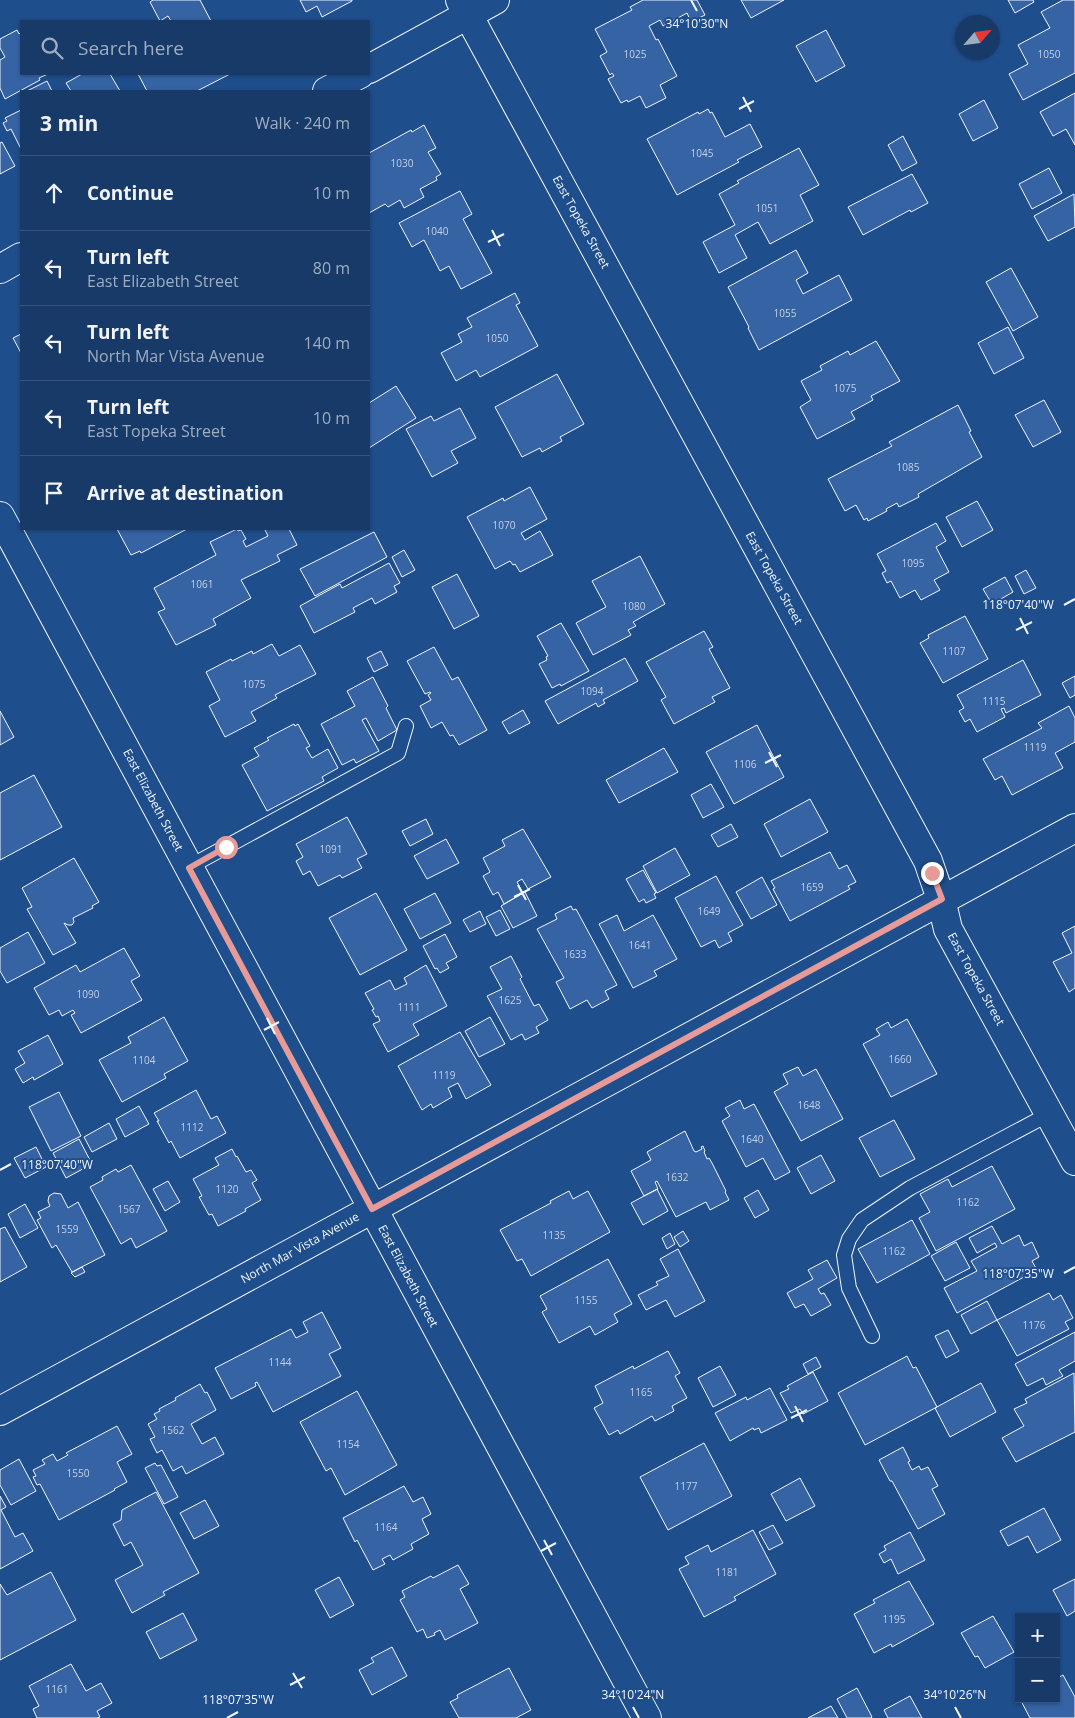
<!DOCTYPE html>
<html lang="en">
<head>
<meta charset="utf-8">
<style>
  body { margin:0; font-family:"Open Sans",sans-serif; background:#244571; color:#f1f3f6 }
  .controls { position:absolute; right:15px; bottom:15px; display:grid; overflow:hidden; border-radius:0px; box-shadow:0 1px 4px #0004 }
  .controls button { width:45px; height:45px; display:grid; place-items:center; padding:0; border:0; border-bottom:1px solid #36547d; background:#173a69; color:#f1f3f6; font:25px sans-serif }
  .compass { position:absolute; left:955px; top:15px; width:45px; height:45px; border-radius:50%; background:#173a69; box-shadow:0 1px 4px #0004; rotate:62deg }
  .stop { position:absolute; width:15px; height:15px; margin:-11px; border:4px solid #e69b98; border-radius:50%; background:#fff }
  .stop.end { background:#e69b98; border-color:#fff; box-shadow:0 1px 5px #0008 }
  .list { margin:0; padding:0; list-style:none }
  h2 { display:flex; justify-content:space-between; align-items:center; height:65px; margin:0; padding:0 20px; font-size:21px }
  h2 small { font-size:16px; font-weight:400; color:#9eadc0 }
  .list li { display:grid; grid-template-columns:32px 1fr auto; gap:15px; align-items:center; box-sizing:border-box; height:75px; padding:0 20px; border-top:1px solid #36547d }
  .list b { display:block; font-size:19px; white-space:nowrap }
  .list p { margin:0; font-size:16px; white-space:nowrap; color:#9eadc0 }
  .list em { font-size:16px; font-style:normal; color:#9eadc0 }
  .icon { flex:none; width:28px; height:28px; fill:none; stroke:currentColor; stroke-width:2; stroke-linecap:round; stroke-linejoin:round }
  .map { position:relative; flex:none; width:1075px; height:1718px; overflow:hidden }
  .search { position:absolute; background:#173a69; box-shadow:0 1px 4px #0004; left:20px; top:20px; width:350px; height:55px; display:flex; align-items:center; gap:12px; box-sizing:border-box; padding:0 18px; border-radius:0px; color:#9eadc0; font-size:19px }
  .panel { position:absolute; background:#173a69; box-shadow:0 1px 4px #0004; left:20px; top:90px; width:350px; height:440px; border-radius:0px }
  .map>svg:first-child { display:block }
  .building { fill:#3563a3; stroke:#f2f6ff }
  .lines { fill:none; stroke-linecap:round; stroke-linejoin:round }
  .service-casing { stroke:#f2f6ff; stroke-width:16 }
  .minor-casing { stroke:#f2f6ff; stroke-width:30 }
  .service { stroke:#1f4e8c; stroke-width:14 }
  .minor { stroke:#1f4e8c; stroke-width:28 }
  .route { stroke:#e69b98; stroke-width:6 }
  .ticks { fill:none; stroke:#f2f6ff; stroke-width:2 }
  .labels { text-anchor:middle; stroke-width:4; stroke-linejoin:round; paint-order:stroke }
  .number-label { font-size:10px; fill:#c3d1e8 }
  .street-label { font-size:12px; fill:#f2f6ff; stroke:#1f4e8c }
  .ticks-label { font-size:12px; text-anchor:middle; fill:#f2f6ff; stroke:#1f4e8c; stroke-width:4; stroke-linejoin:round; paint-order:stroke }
</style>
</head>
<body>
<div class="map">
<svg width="1075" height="1718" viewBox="0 0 1075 1718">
  <rect width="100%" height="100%" fill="#1f4e8c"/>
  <path class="building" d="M153,0H200L211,21H171L168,16L160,21L150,2Z
    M300,0H352V1L322,17L317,6L306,12Z
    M643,0H697L705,15L691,22L687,13L663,26L660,20L649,26L656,40L658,39L677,76L660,85L666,98L646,108L640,96L628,102L627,100L621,103L608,79L614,76L612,73L610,75L600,56L607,52L595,29L632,10L630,7Z
    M741,0H784L751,18Z
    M1008,0H1033L1034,2L1015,13Z
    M1063,0H1075V73L1023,100L1009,74L1028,64L1018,45L1050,28L1041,12Z
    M17,30L19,34L21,32V74H48L39,78L40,80L5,99L0,88V60L5,57L0,48V39Z
    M826,30L845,66L816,82L796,46Z
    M82,74H110L120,91H71L66,83Z
    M138,74H230L197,91H147Z
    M47,81L52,91H27Z
    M1075,93V145L1066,129L1053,136L1040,112Z
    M984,100L998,128L973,141L959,114Z
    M708,109L710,113L712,112L725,137L750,124L762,147L737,160L739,162L677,195L647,139L698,112L699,114Z
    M21,110V149L11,129L7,131L3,123L7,121L5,118Z
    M424,125L436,148L428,152L441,174L436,177L437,180L420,189L424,197L404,208L400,200L388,207L385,204L369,213V153L411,130L412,132Z
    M903,136L917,163L902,171L888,145Z
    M2,142L15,166L0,174V143Z
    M799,148L819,185L800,195L813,221L770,244L758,222L735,235L747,258L719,273L703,242L735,225L719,194L739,183L737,181Z
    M1049,168L1062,193L1032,209L1019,184Z
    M912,174L928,203L911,212L910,210L863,235L848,207Z
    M460,191L472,214L463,219L492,273L461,289L449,266L440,271L424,240L412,247L399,223Z
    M1074,194L1075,227L1048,241L1034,216Z
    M796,250L808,273L796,280L803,294L839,275L852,300L759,350L748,328L749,327L728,287Z
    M1011,268L1038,317L1013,331L986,282Z
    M515,293L520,303L516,305L538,346L480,377L476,370L456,381L441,353L462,342L458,334L472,327L467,318Z
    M1008,327L1024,358L994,374L978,343Z
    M21,334V353L13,338Z
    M876,341L900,381L871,396L873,400L851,412L855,419L817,439L800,407L811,400L801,381L822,370L820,366L848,351L850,355Z
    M557,374L584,424L560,437L562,441L542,452L540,448L522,457L495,407Z
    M396,386L416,418L369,448V403Z
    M1044,400L1061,432L1033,447L1015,415Z
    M958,405L971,431L969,432L982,457L918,494L919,497L899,507L897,503L886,509L887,511L868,521L867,518L864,520L856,505L845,511L828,479L892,446L889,442Z
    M460,408L476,438L451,451L458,463L432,477L406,429L431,416L434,421Z
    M530,487L547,519L521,533L525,540L540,531L553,555L520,572L515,564L513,565L510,561L495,569L467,517L503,498L504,501Z
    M977,501L993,530L962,547L946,517Z
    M936,523L946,541L936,547L949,572L934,580L940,590L921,600L915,590L900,598L891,581L887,583L882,573L886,571L877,554Z
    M117,529H187L141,553L140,551L131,555Z
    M237,529L238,531L241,530L246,539L243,541L246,547L268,536L265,530L268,529H289L297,545L277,555L280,561L241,580L251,598L213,619L216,625L176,645L158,612L165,609L154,588L216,555L210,542Z
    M374,532L387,557L315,596L300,569Z
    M404,550L415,570L402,577L392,557Z
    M640,556L665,604L633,622L636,626L628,630L631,635L593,655L576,623L606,607L592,581Z
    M389,563L400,583L394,586L397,592L375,604L372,598L353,608L355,612L314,633L300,606L340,584L342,588Z
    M1026,570L1036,588L1024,594L1015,576Z
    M457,574L479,616L454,629L432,587Z
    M1005,577L1013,592L992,604L983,589Z
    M965,616L988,659L943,683L920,643L929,638L928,635Z
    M561,623L589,671L561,686L560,684L552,688L539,664L547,660L546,657L548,656L537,636Z
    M704,631L713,647L709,649L730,688L712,697L715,702L674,724L661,700L666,697L646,662Z
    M272,644L279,656L300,645L316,674L275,695L277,698L251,712L256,721L225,737L209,706L220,700L206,672L231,659L232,661L252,651L253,654Z
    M434,647L452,680L458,677L487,730L459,745L453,735L450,736L442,722L431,728L420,706L431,700L428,695L431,693L430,692L425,694L407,661Z
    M381,651L388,665L374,672L367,658Z
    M625,658L638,681L603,700L605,703L598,707L596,703L558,724L545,701Z
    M1023,660L1041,695L1006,713L1004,708L1001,709L1005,717L977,732L970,719L965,722L959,711L964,708L957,695Z
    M1075,676V695L1070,698L1062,683Z
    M373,677L388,706L386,708L397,730L378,741L366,718L362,720L379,751L356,763L354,759L342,765L321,724L355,706L347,691Z
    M1069,706L1075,718V742L1055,753L1063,768L1012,795L1002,776L995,780L983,759L1042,728L1038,723Z
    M523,710L530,723L509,734L502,722Z
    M0,711L14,737L0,745Z
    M294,724L295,726L298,724L310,746L306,748L312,758L328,749L338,768L322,777L324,781L267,811L242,765L259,756L254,748L269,740L267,738Z
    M757,725L784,777L734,804L706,752Z
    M664,748L678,772L619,803L606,780Z
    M34,775L62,827L0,860V793Z
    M711,784L724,807L703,818L691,795Z
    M810,799L828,832L781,857L764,824Z
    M347,817L367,854L357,859L362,868L342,878L340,875L318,886L310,871L303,875L296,861L303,857L296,844Z
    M426,819L433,834L410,846L402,831Z
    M731,824L738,837L718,847L711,835Z
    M523,829L551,877L528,889L522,879L517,882L523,893L504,904L498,892L493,895L483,876L490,872L483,858L505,846L502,840Z
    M446,839L459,863L427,879L414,856Z
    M675,848L690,875L657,893L643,866Z
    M830,852L839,869L847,865L856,882L848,886L850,889L790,921L773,889L775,888L771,881Z
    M74,858L99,902L92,906L93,908L73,918L74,922L72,925H68L64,923L76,943L53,955L27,909L32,907L22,888Z
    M643,870L656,893L654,894L656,898L646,903L644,899L639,902L626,879Z
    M716,876L743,925L728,933L732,941L722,946L719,948L715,940L701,947L675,898Z
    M762,877L777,905L751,919L736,892Z
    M525,892L537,916L513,928L501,906Z
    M376,893L407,950L360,975L329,918Z
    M435,893L451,923L420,939L404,909Z
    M571,906L573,910L576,909L617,985L605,991L609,999L592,1008L587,1000L570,1009L556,982L564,978L537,929L557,919L555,914Z
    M500,910L510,929L496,936L486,917Z
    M480,911L486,924L470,932L463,920Z
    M617,915L624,931L653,915L677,959L654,971L657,976L633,988L599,924Z
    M1075,926V988L1069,992L1053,962L1072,953L1062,933Z
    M28,932L45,963L7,983L0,971V948Z
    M445,934L457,957L446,963L449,968L440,973L437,968L435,969L423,946Z
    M124,948L140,976L131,981L142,1000L81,1033L71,1015L75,1013L73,1010L62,1016L59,1010L49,1015L34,988L76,965L80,972Z
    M511,956L522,977L520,979L534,1006L539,1004L548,1020L536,1027L539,1033L525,1040L522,1034L511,1040L487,996L502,989L490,967Z
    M426,965L447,1006L413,1024L419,1035L388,1052L373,1024L380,1021L378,1016L376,1017L372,1010L374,1009L365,993L390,980L395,990L407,984L404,978Z
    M164,1017L188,1061L164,1074L166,1078L122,1102L99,1060L131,1043L128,1037Z
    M490,1017L505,1044L479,1057L465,1031Z
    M907,1019L937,1074L891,1097L863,1044L880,1035L876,1029L888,1022L891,1028Z
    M460,1032L491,1085L466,1099L458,1083L448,1088L452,1097L433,1108L431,1104L422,1110L398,1066Z
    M48,1035L63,1064L34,1080L33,1077L23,1083L15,1069L25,1063L18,1051Z
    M798,1067L803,1076L816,1069L843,1119L801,1141L774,1092L788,1084L783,1074Z
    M196,1090L211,1119L217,1116L226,1133L180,1158L171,1141L169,1143L157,1121H159L154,1113Z
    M59,1092L81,1136L51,1151L29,1107Z
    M740,1100L744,1109L754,1104L790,1172L775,1180L763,1158L746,1167L722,1121L730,1116L725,1108Z
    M139,1106L149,1124L125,1137L116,1119Z
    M894,1120L915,1159L880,1177L859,1138Z
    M109,1123L117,1139L92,1152L84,1137Z
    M685,1131L694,1151L696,1152L702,1149L701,1147L703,1146L705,1151L704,1152L707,1159L709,1158L712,1163L726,1191L725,1192L729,1200L710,1210L706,1202L676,1217L657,1181L655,1182L658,1189L644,1196L631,1171L651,1160L647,1152Z
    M79,1139L92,1164L66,1178L53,1153Z
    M36,1147L46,1167L25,1178L14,1158Z
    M232,1149L236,1157L237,1156L246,1172L251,1170L257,1180L252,1183L261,1200L245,1209L246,1211L218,1226L212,1214L209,1215L199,1197L202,1196L193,1179L219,1165L215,1158Z
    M821,1155L835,1181L811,1194L797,1168Z
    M131,1165L167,1231L136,1248L131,1238L121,1244L90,1187L103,1180L102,1177L116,1169L118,1172Z
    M992,1166L1015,1209L936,1251L919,1218L930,1212L920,1194L948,1179L952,1187Z
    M168,1181L180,1202L165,1211L153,1189Z
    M657,1189L668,1211L643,1225L631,1203Z
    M758,1190L769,1210L755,1218L744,1198Z
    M569,1191L573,1199L588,1191L610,1232L531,1276L522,1259L517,1261L500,1230L551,1203L550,1201Z
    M54,1193L61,1194L68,1208L78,1202L105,1255L72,1272L56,1245L52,1248L37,1220L41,1218L38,1212L50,1206L48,1201L49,1196Z
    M25,1204L38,1228L20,1238L8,1214Z
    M912,1220L930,1254L877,1283L858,1249Z
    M992,1226L1002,1244L1019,1235L1024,1246L1032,1242L1039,1257L1032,1261L1037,1270L957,1313L944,1288L977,1271L971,1261L997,1247L995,1243L977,1253L969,1238Z
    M5,1227L27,1267L0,1282V1229Z
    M683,1231L689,1241L680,1247L674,1237Z
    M670,1233L675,1244L667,1249L662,1238Z
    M956,1242L970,1268L945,1281L931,1256Z
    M678,1249L705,1301L675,1317L666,1300L646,1310L638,1295L658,1285L656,1282L669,1276L660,1259Z
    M608,1259L632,1304L614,1314L618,1322L595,1335L590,1326L559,1343L542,1312L547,1309L540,1296Z
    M827,1260L837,1278L818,1289L821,1294L824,1293L831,1305L811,1316L804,1304L795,1308L787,1293L813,1279L808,1270Z
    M82,1267L85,1272L75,1277L71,1273Z
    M1049,1293L1053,1300L1061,1295L1073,1318L1065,1322L1069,1329L1017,1356L997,1320Z
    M987,1301L997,1320L971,1334L961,1315Z
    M322,1312L341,1348L329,1354L341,1376L273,1412L257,1382L255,1383L256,1386L231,1399L215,1368L291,1329L296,1338L308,1332L303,1322Z
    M948,1330L959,1351L946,1358L935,1336Z
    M1075,1332V1361L1059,1370L1063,1376L1046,1385L1043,1378L1027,1386L1015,1364Z
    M668,1351L680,1373L675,1376L687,1398L672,1406L674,1411L655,1421L652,1416L620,1434L618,1430L609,1435L594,1408L603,1403L595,1386L633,1366L634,1369Z
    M907,1356L913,1368L916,1367L937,1407L865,1445L838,1393Z
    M816,1357L821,1367L808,1374L803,1364Z
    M720,1366L736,1395L713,1407L698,1378Z
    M813,1372L828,1401L803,1414L800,1409L791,1413L780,1393L789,1389L787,1386Z
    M1074,1373L1075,1432L1016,1462L1002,1438L1024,1426L1014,1409L1027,1403L1025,1399Z
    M981,1383L996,1412L950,1437L935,1408Z
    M200,1384L205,1393L207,1392L216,1410L191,1424L202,1444L215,1437L224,1454L186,1474L182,1466L173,1471L162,1450L157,1453L150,1439L155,1437L148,1424L157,1419L154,1414L160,1411L159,1409L176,1400L175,1398Z
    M770,1388L787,1420L761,1433L759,1428L754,1430L753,1428L730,1441L715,1413L746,1397L747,1400Z
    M357,1391L397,1465L345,1495L331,1468L326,1471L300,1422Z
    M117,1426L132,1454L117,1462L127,1482L114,1489L115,1490L59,1520L40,1484L37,1485L33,1477L36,1476L33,1470L45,1464L42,1460L53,1454L57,1461L68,1455L66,1453Z
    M704,1443L732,1496L668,1530L640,1477Z
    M903,1447L910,1461L908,1462L912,1470L919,1466L921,1470L928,1467L938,1486L932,1489L945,1514L918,1529L892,1481H890L879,1460Z
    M19,1459L36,1491L11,1505L0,1485V1470Z
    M155,1463L157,1466L161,1465L178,1497L164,1504L145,1468Z
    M800,1478L815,1506L786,1521L771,1494Z
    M404,1486L413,1502L423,1497L431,1514L422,1519L429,1534L411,1544L413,1549L393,1560L390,1555L382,1559L385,1564L373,1570L357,1540L355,1542L343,1518Z
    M156,1492L199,1573L163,1592L165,1595L132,1613L115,1580L143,1565L131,1542L124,1546L113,1524L121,1520L122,1510Z
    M0,1496L6,1507L1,1510L15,1537L23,1533L33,1551L0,1569Z
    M205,1500L219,1526L194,1539L180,1513Z
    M1044,1508L1061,1540L1037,1553L1028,1536L1008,1546L1000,1531Z
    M773,1525L783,1543L769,1550L759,1532Z
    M753,1530L776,1574L734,1597L736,1600L704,1617L679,1569L689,1564L685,1557L708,1545L711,1552Z
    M910,1532L925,1560L898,1574L891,1559L884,1563L879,1554L886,1550L884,1546Z
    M458,1565L469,1584L460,1589L478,1623L445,1640L440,1630L434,1633L435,1635L427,1638L423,1629L417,1632L400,1600L405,1597L402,1591L431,1576L433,1578Z
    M51,1572L76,1620L0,1660V1584L7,1595Z
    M339,1577L354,1605L330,1618L315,1590Z
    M1075,1579V1611L1067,1616L1053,1590Z
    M909,1581L934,1624L892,1647L891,1644L874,1653L854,1614L875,1603L873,1600Z
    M183,1613L197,1640L160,1659L146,1632Z
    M993,1616L1014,1652L985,1668L978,1656L975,1657L961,1633Z
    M392,1647L407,1676L372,1695L359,1670L374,1662L371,1658Z
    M71,1664L86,1691L101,1683L112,1703L97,1711L100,1717L97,1718H37L33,1709L39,1706L29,1686Z
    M509,1668L531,1710L516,1718H459L450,1702L458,1698L457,1695Z
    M1063,1675L1075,1697V1718H1030L1020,1699H1056V1679Z
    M857,1688L872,1717L871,1718H847L837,1699Z
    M910,1696L922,1718H888L884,1710Z
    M831,1706L838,1718H808Z"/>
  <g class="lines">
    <g class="service-casing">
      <path id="service" d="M189,867L398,753L406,726
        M872,1336L849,1288L844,1255L849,1239L862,1220L910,1188L1049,1114"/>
    </g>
    <g class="minor-casing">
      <path id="minor" d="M460,0L928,861L941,899L948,929L1075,1161
        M369,69L495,0
        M327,91L360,74
        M0,269L21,257
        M0,516L647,1718
        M0,1411L1075,828"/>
    </g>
    <use href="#service" class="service"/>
    <use href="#minor" class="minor"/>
  </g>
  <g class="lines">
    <path class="route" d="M226,847L189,868L372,1209L942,899L932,873"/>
  </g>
  <path class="ticks" d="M691,0L697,11M743,97L751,112M739,109L754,101M492,230L500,246M488,242L504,234M1064,605L1075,599M1020,618L1028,634M1016,630L1032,622M769,752L777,767M765,763L781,755M518,885L526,900M514,897L530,889M267,1018L275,1034M264,1030L279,1022M0,1170L11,1164M1064,1273L1075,1267M795,1406L803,1422M791,1418L807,1410M544,1540L552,1555M541,1551L556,1543M293,1673L302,1688M290,1685L305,1677M633,1707L639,1718M955,1707L961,1718M227,1718L238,1712"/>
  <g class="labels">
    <g class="number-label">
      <text x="635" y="58">1025</text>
      <text x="1049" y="58">1050</text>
      <text x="702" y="157">1045</text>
      <text x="402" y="167">1030</text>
      <text x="767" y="212">1051</text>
      <text x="437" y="235">1040</text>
      <text x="785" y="317">1055</text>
      <text x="497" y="342">1050</text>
      <text x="845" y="392">1075</text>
      <text x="908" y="471">1085</text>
      <text x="504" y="529">1070</text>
      <text x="913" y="567">1095</text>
      <text x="202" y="588">1061</text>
      <text x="634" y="610">1080</text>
      <text x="954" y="655">1107</text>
      <text x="254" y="688">1075</text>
      <text x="592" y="695">1094</text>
      <text x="994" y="705">1115</text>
      <text x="1035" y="751">1119</text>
      <text x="745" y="768">1106</text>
      <text x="331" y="853">1091</text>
      <text x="812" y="891">1659</text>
      <text x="709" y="915">1649</text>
      <text x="640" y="949">1641</text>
      <text x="575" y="958">1633</text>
      <text x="88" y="998">1090</text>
      <text x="510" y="1004">1625</text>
      <text x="409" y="1011">1111</text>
      <text x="900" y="1063">1660</text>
      <text x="144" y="1064">1104</text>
      <text x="444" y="1079">1119</text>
      <text x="809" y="1109">1648</text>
      <text x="192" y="1131">1112</text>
      <text x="752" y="1143">1640</text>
      <text x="677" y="1181">1632</text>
      <text x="227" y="1193">1120</text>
      <text x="968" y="1206">1162</text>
      <text x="129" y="1213">1567</text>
      <text x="67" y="1233">1559</text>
      <text x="554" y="1239">1135</text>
      <text x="894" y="1255">1162</text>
      <text x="586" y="1304">1155</text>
      <text x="1034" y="1329">1176</text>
      <text x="280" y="1366">1144</text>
      <text x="641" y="1396">1165</text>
      <text x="173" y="1434">1562</text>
      <text x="348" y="1448">1154</text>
      <text x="78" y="1477">1550</text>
      <text x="686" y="1490">1177</text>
      <text x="386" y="1531">1164</text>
      <text x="727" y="1576">1181</text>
      <text x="894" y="1623">1195</text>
      <text x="57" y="1693">1161</text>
    </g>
    <g class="street-label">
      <text transform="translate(581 222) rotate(61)" y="4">East Topeka Street</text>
      <text transform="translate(774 578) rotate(61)" y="4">East Topeka Street</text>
      <text transform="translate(153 800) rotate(62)" y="4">East Elizabeth Street</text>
      <text transform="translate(976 979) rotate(61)" y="4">East Topeka Street</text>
      <text transform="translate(300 1248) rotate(-29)" y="4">North Mar Vista Avenue</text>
      <text transform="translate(408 1276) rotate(62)" y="4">East Elizabeth Street</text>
    </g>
  </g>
  <g class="ticks-label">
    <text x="697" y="28">34°10'30"N</text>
    <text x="1018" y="609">118°07'40"W</text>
    <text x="57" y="1169">118°07'40"W</text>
    <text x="1018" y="1278">118°07'35"W</text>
    <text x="633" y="1699">34°10'24"N</text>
    <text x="955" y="1699">34°10'26"N</text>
    <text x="238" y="1704">118°07'35"W</text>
  </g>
</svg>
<div class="controls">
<button>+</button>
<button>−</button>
</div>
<svg class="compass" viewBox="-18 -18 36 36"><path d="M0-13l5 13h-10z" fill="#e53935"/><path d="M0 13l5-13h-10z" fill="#9eadc0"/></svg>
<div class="stop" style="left:226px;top:847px"></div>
<div class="stop end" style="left:932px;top:873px"></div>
<div class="search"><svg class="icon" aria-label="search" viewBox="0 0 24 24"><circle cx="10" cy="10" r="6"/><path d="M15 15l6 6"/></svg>Search here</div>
<section class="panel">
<h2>3 min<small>Walk · 240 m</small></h2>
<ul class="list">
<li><svg class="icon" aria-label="ahead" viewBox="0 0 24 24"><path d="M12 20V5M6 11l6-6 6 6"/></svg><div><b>Continue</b></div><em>10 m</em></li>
<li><svg class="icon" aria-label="left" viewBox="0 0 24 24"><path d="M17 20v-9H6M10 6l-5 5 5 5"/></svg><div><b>Turn left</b><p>East Elizabeth Street</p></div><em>80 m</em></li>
<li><svg class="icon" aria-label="left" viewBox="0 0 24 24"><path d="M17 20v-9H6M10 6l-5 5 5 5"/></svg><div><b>Turn left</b><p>North Mar Vista Avenue</p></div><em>140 m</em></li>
<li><svg class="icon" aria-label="left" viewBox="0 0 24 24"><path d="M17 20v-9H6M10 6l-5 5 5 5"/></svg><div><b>Turn left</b><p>East Topeka Street</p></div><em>10 m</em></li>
<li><svg class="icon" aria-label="arrive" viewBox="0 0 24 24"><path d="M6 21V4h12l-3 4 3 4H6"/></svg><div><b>Arrive at destination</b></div></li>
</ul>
</section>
</div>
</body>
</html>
